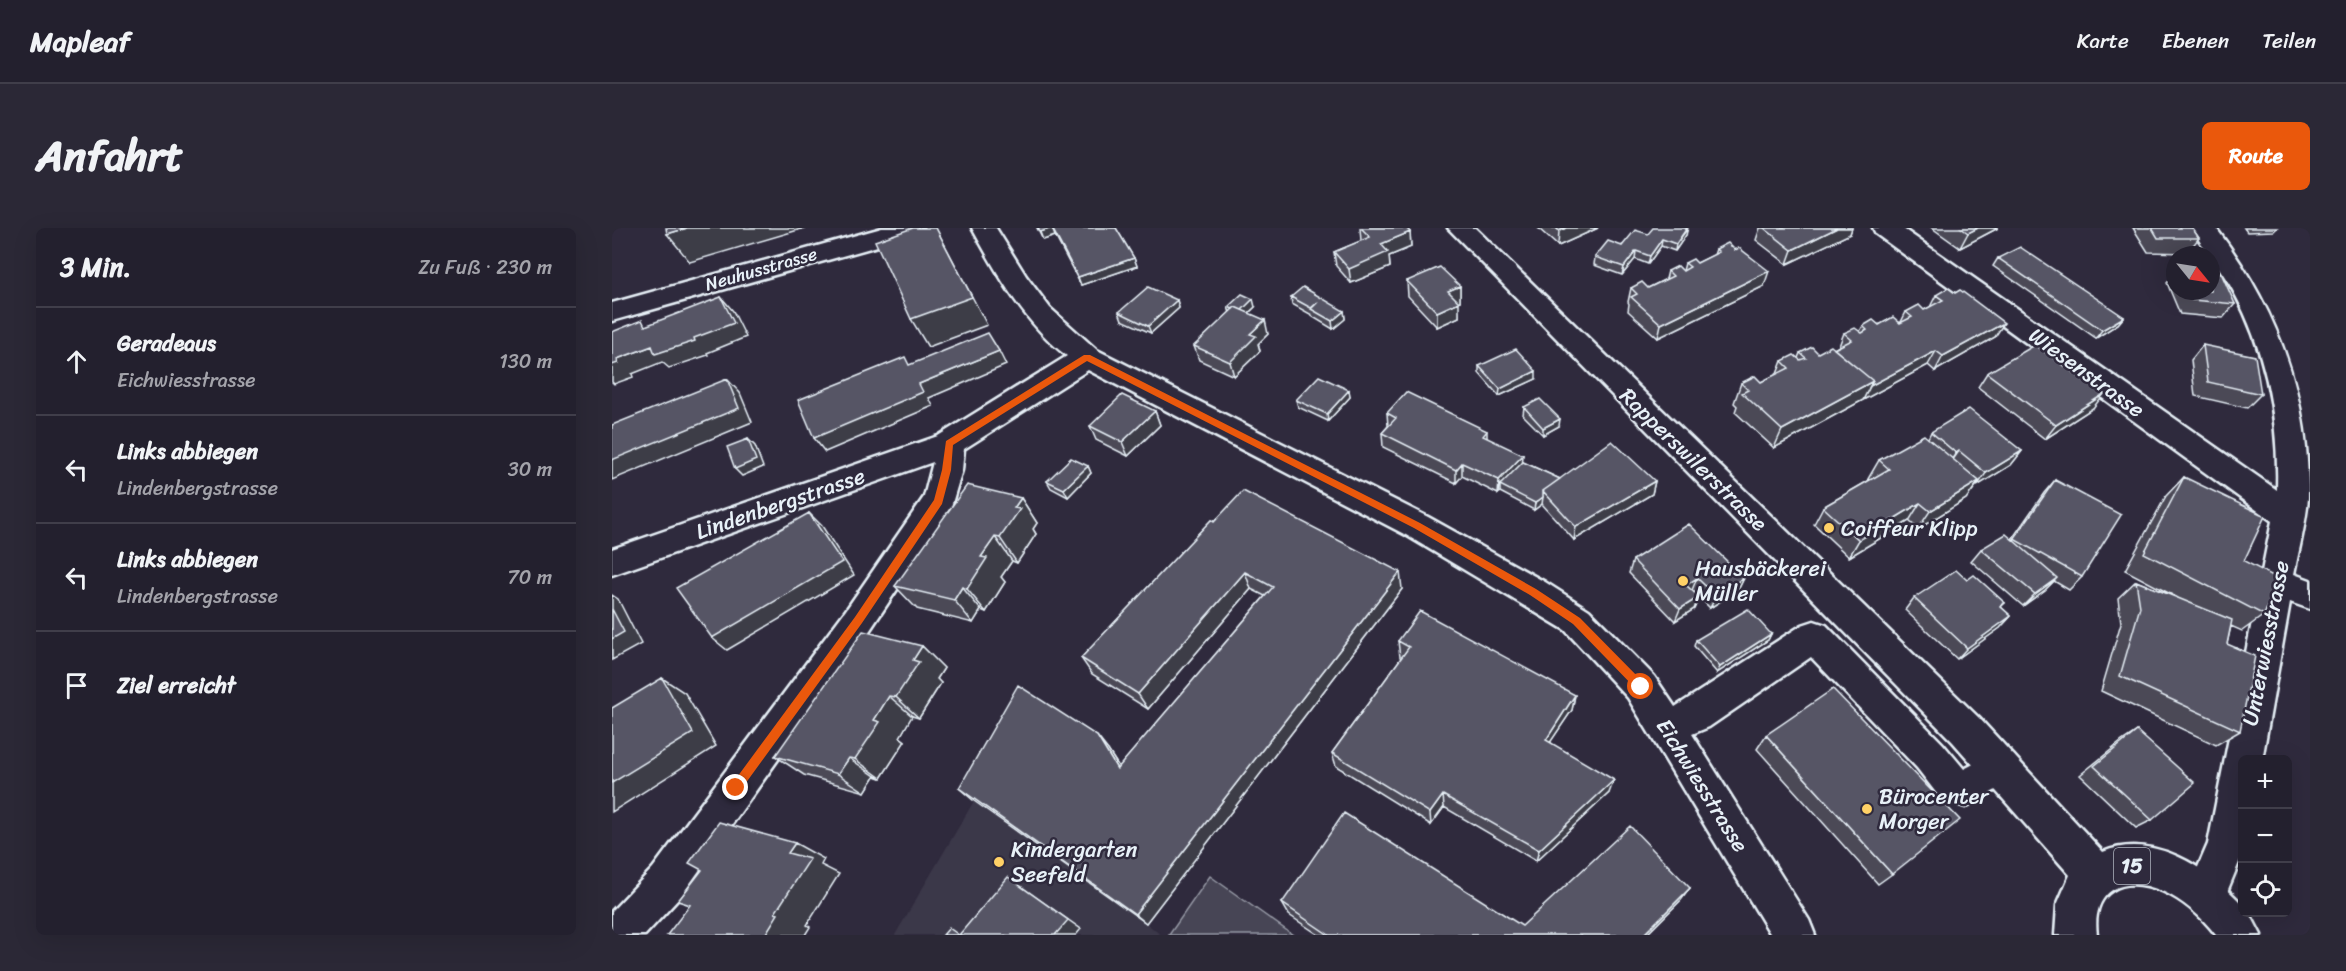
<!DOCTYPE html>
<html lang="de">
<head>
<meta charset="utf-8">
<style>
  body { margin:0; font-family:Sriracha,sans-serif; background:#2b2836; color:#f1f3f6 }
  .controls { position:absolute; right:18px; bottom:18px; display:grid; overflow:hidden; border-radius:9px; box-shadow:0 6px 24px #0002 }
  .controls button { width:54px; height:54px; display:grid; place-items:center; padding:0; border:0; border-bottom:2px solid #403e4a; background:#23202e; color:#f1f3f6; font:30px sans-serif }
  .compass { position:absolute; left:1554px; top:18px; width:54px; height:54px; border-radius:50%; background:#23202e; box-shadow:0 6px 24px #0002; rotate:120deg }
  .stop { position:absolute; width:18px; height:18px; margin:-14px; border:4px solid #ea580c; border-radius:50%; background:#fff }
  .stop.end { background:#ea580c; border-color:#fff; box-shadow:0 2px 6px #0008 }
  .list { margin:0; padding:0; list-style:none }
  h2 { display:flex; justify-content:space-between; align-items:center; height:78px; margin:0; padding:0 24px; font-size:26px }
  h2 small { font-size:20px; font-weight:400; color:#a3a3aa }
  .list li { display:grid; grid-template-columns:39px 1fr auto; gap:18px; align-items:center; box-sizing:border-box; height:108px; padding:0 24px; border-top:2px solid #403e4a }
  .list b { display:block; font-size:22px; white-space:nowrap }
  .list p { margin:0; font-size:20px; white-space:nowrap; color:#a3a3aa }
  .list em { font-size:20px; font-style:normal; color:#a3a3aa }
  .icon { flex:none; width:33px; height:33px; fill:none; stroke:currentColor; stroke-width:2; stroke-linecap:round; stroke-linejoin:round }
  .map { position:relative; flex:none; width:1698px; height:707px; overflow:hidden; border-radius:9px }
  header { display:flex; align-items:center; gap:36px; box-sizing:border-box; height:84px; padding:0 30px; background:#23202e; border-bottom:2px solid #403e4a }
  header strong { font-size:28px }
  nav { display:flex; gap:33px; margin-inline-start:auto; font-size:21px }
  .intro { display:flex; align-items:center; justify-content:space-between; box-sizing:border-box; height:144px; padding:0 36px }
  h1 { margin:0; font-size:42px }
  .button { padding:15px 27px; border-radius:9px; background:#ea580c; color:#fff; font-size:21px; font-weight:700 }
  main { display:flex; gap:36px; padding:0 36px }
  aside { flex:1; background:#23202e; border-radius:9px; box-shadow:0 6px 24px #0002 }
  .map>svg:first-child { display:block }
  .built { fill:#3b3749 }
  .green { fill:#464455; stroke:#979aa6; stroke-width:1.5 }
  .lines { fill:none; stroke-linecap:round; stroke-linejoin:round }
  .minor-casing { stroke:#e8f1f8; stroke-width:5 }
  .major-casing { stroke:#e8f1f8; stroke-width:5 }
  .minor { fill:#2f2a3d; fill-rule:evenodd }
  .major { fill:#2f2a3d; fill-rule:evenodd }
  .wall { fill:#4b4957; stroke:#e8f1f8; stroke-width:1.5 }
  .shaded-wall { fill:#3d3c47; stroke:#e8f1f8; stroke-width:1.5 }
  .building { fill:#575565; stroke:#e8f1f8; stroke-width:1.5 }
  .route { fill:#ea580c }
  .poi-dot { fill:#ffd166; stroke:#2f2a3d; stroke-width:2 }
  .labels { text-anchor:middle; stroke-width:5; stroke-linejoin:round; paint-order:stroke }
  .far-street-label { font-size:18px; fill:#e8f1f8; stroke:#2f2a3d }
  .shield { fill:#2f2a3d; stroke:#b0b5c0; stroke-width:1.5 }
  .shield-label { font-size:21px; font-weight:bold; fill:#e8f1f8 }
  .street-label { font-size:22px; fill:#e8f1f8; stroke:#2f2a3d }
  .poi-label { font-size:22px; fill:#e8f1f8; stroke:#2f2a3d; text-anchor:start }
</style>
</head>
<body>
<header>
<strong>Mapleaf</strong>
<nav><a>Karte</a><a>Ebenen</a><a>Teilen</a></nav>
</header>
<div class="intro"><h1>Anfahrt</h1><a class="button">Route</a></div>
<main>
<aside>
<h2>3 Min.<small>Zu Fuß · 230 m</small></h2>
<ul class="list">
<li><svg class="icon" aria-label="ahead" viewBox="0 0 24 24"><path d="M12 20V5M6 11l6-6 6 6"/></svg><div><b>Geradeaus</b><p>Eichwiesstrasse</p></div><em>130 m</em></li>
<li><svg class="icon" aria-label="left" viewBox="0 0 24 24"><path d="M17 20v-9H6M10 6l-5 5 5 5"/></svg><div><b>Links abbiegen</b><p>Lindenbergstrasse</p></div><em>30 m</em></li>
<li><svg class="icon" aria-label="left" viewBox="0 0 24 24"><path d="M17 20v-9H6M10 6l-5 5 5 5"/></svg><div><b>Links abbiegen</b><p>Lindenbergstrasse</p></div><em>70 m</em></li>
<li><svg class="icon" aria-label="arrive" viewBox="0 0 24 24"><path d="M6 21V4h12l-3 4 3 4H6"/></svg><div><b>Ziel erreicht</b></div></li>
</ul>
</aside>
<div class="map">
<svg width="1698" height="707" viewBox="0 0 1698 707">
  <rect width="100%" height="100%" fill="#2f2a3d"/>
  <filter id="ink" filterUnits="userSpaceOnUse"><feTurbulence type="fractalNoise" baseFrequency=".0167" numOctaves="2"/><feDisplacementMap in="SourceGraphic" scale="12" xChannelSelector="R" yChannelSelector="G"/><feConvolveMatrix kernelMatrix="1 2 1 2 8 2 1 2 1" color-interpolation-filters="sRGB"/></filter>
  <g filter="url(#ink)">
    <path class="built" d="M362,573L534,695L549,707H283Z"/>
    <path class="green" d="M598,648L681,707H557Z"/>
    <g class="lines">
      <g class="minor-casing">
        <path id="minor" d="M270,0H311L308,6L0,93V75Z
          M360,0H384L414,48L438,80L485,122L816,289L933,354L977,382L1042,448L1063,479L1190,397L1202,393L1214,397L1331,516L1352,541L1389,522L1402,528L1408,540L1402,552L1353,579L1329,571L1305,540L1199,429L1097,499L1080,506L1197,692L1203,707H1159L1016,470L953,402L794,307L476,142L352,221L350,242L338,282L258,402L69,668L33,707H0V683L41,640L234,382L312,269L321,234L0,347V321L326,208L455,128C412,95 386,47 360,0Z
          M1261,0H1290L1665,262C1667,192 1655,126 1622,64C1609,40 1593,22 1579,0H1604C1665,80 1698,168 1696,270C1694,295 1687,321 1682,346L1698,352V381L1678,374L1650,532H1630V627L1608,681L1594,687L1580,681L1574,667L1596,616L1660,293L1264,6Z"/>
      </g>
      <g class="major-casing">
        <path id="major" d="M836,0H863L1367,490L1491,624C1541,603 1597,641 1630,676V684H1637L1649,707H1604C1590,689 1571,672 1550,663C1510,646 1479,663 1485,707H1443L1445,677L1458,647L1341,514Z"/>
      </g>
      <use href="#minor" class="minor"/>
      <use href="#major" class="major"/>
    </g>
    <path class="wall" d="M425,0H504L522,30L525,38L469,57L443,8L431,12Z
      M748,0H794L798,4L799,19L777,28L778,39L739,55L724,38L722,24L749,13Z
      M926,0H986L946,18Z
      M1148,0H1240L1238,6L1175,36L1144,12Z
      M1320,0H1386L1348,20Z
      M1521,0H1580L1587,10L1575,25L1536,24Z
      M1632,0H1665L1662,3L1635,4Z
      M1036,6L1074,7L1063,23L1049,18L1036,36L1023,31L1010,47L982,37L983,29Z
      M1104,21L1152,58L1046,110L1016,83L1017,76L1016,74L1019,60H1036L1054,51L1056,43H1071L1073,35H1085L1102,27Z
      M1386,30L1512,89L1506,96L1484,110L1381,38Z
      M1563,46V63H1599L1623,76L1611,90L1568,86L1555,55Z
      M795,53L848,58V73H846L847,89L825,99L796,68Z
      M1324,67L1383,109L1323,143L1316,137L1162,220L1123,184L1125,178L1122,175L1129,155L1149,154L1165,146L1170,133L1186,130L1188,125H1206L1222,121L1227,118L1232,105L1248,103L1251,98L1289,94L1294,84L1312,82L1318,79Z
      M679,69L732,83L733,91L721,101L701,89L700,87L680,76Z
      M565,72L567,80L539,105L510,92L507,84Z
      M616,79H643L637,85L656,106L646,116L648,123L622,148L587,132L582,118L618,85Z
      M1591,117L1649,166L1635,180L1583,168L1579,132Z
      M867,138L924,151L887,168L867,145Z
      M1375,145L1481,180L1433,211L1366,159Z
      M737,162L738,169L716,193L686,179L684,172Z
      M912,179L947,198L931,207L911,187Z
      M543,183L548,197L516,228L484,212L478,198Z
      M775,185L875,203V210L911,234L948,251L1043,253L1040,266L962,312L930,276L922,282L888,264L886,266L850,248L844,255L771,219L770,205L776,198Z
      M1319,204L1410,223L1399,237L1364,258L1354,271L1306,301L1297,293L1237,329L1202,296L1211,279L1258,252L1256,251L1267,232L1316,210Z
      M476,238L479,245L456,269L439,260L435,253Z
      M1572,249L1632,333L1652,387L1630,403L1619,398L1615,416L1628,503L1604,517L1489,463L1509,395L1506,370L1524,353L1566,370L1513,342L1554,268Z
      M1443,252L1470,349L1457,362L1442,353L1433,362L1411,378L1359,333L1369,321L1400,311L1432,265Z
      M409,270L425,295L421,301L424,306L405,335L400,333L389,349L393,354L374,384L369,382L361,395L305,381L283,358Z
      M599,292L790,361L534,695L362,573L347,560L496,522L507,539L653,368L639,361L536,481L480,446L469,430Z
      M1021,332L1132,350L1126,362L1098,380L1080,362L1087,369L1082,381L1063,393L1017,345Z
      M1355,352L1393,375L1389,379L1399,388L1388,400L1345,431L1293,382L1302,370Z
      M1159,406L1156,412L1105,445L1082,418L1084,412Z
      M786,413L963,467L960,482L938,514L997,565L924,633L832,579L819,597L724,538L720,525L789,430L788,429Z
      M310,418L332,440L325,451L329,455L307,490L300,488L288,509L293,513L269,550L263,548L253,564L192,547L163,528Z
      M1525,503L1540,592L1524,600L1468,547L1510,513Z
      M1154,507L1280,646L1266,656L1145,521Z
      M1078,660L1069,672L1034,707H707L677,687L670,675L910,698Z"/>
    <path class="shaded-wall" d="M75,0H193L78,34L55,6Z
      M324,0L375,97L316,119L299,91Z
      M440,0L443,8L431,12L428,4Z
      M954,0H986L946,18L947,3Z
      M1076,0L1074,7L1063,23L1064,16Z
      M1225,0H1240L1238,6L1175,36L1180,22Z
      M1366,0H1386L1348,20L1356,5Z
      M798,4L799,19L777,28L778,39L739,55L737,41L769,16Z
      M1050,11L1049,18L1036,36L1038,28Z
      M1024,23L1023,31L1010,47L1012,39Z
      M522,30L525,38L469,57L466,49Z
      M1157,43L1152,58L1046,110L1049,96Z
      M848,58V73L836,78V63Z
      M109,69L121,83L134,109L95,125L96,127L57,140L50,134L20,146L21,149L2,156L0,154V137L5,131L40,118L82,110Z
      M641,71L643,79L629,92L627,84Z
      M565,72L567,80L539,105L536,98Z
      M847,74V89L825,99V84Z
      M732,83L733,91L721,101L720,93Z
      M1512,89L1506,96L1484,110L1490,102Z
      M653,92L656,106L646,116L648,123L622,148L618,134L638,106Z
      M1392,95L1383,109L1323,143L1331,128Z
      M387,123L394,137L317,170L321,178L213,224L202,210L307,156Z
      M1324,123L1316,137L1251,172L1258,158Z
      M924,143V151L887,168L888,161Z
      M115,151L128,165L140,194L0,252V232Z
      M1261,153L1251,172L1162,220L1170,202Z
      M737,162L738,169L716,193L715,186Z
      M1492,166L1481,180L1433,211L1444,197Z
      M543,183L548,197L516,228L510,214Z
      M948,191L947,198L931,207V200Z
      M136,211L143,218L151,239L130,248L123,241Z
      M1347,223L1338,236L1335,238L1344,225Z
      M1410,223L1399,237L1365,258L1374,245Z
      M911,227L910,241L888,257V264L886,266L887,252Z
      M850,235V248L844,255V242Z
      M476,238L479,245L456,269L452,261Z
      M1043,253L1040,266L962,312L964,299Z
      M1367,253L1354,271L1306,301L1318,283Z
      M931,269L930,276L922,282L923,275Z
      M409,270L425,295L421,301L424,306L405,335L388,310L402,280Z
      M1308,275L1297,293L1237,329L1247,312Z
      M197,285L210,298L242,347L115,422L100,410Z
      M383,309L400,333L389,349L393,354L374,384L355,361L369,329Z
      M633,344L639,361L536,481L526,466Z
      M788,344L790,361L534,695L523,686Z
      M1085,350L1080,362L1070,369L1074,357Z
      M1132,350L1126,362L1098,380L1104,368Z
      M1445,350L1433,362L1411,378L1423,366Z
      M350,359L369,382L361,395L342,372Z
      M0,367L6,371L29,416L0,432Z
      M1087,369L1082,381L1063,393L1068,381Z
      M1399,388L1388,400L1345,431L1355,420Z
      M1159,406L1156,412L1105,445L1108,439Z
      M310,418L332,440L325,451L329,455L307,490L284,469L301,432Z
      M50,450L73,465L104,518L0,584V555Z
      M963,467L960,482L931,525L934,512Z
      M277,468L300,488L288,509L293,513L269,550L243,531L262,492Z
      M485,508L496,522L516,554L505,541Z
      M237,530L263,548L253,564L226,546Z
      M1002,552L997,565L924,633L927,622Z
      M831,567L832,579L819,597L818,585Z
      M183,615L212,631L209,637L227,646L195,697L198,699L193,707H153L163,685L176,625Z
      M411,660L469,701L464,707H443Z
      M1078,660L1069,672L1034,707H1031Z"/>
    <path class="building" d="M54,0H75L55,6Z
      M301,0H324L360,69L299,91L263,13Z
      M426,0H440L428,4Z
      M440,0H504L522,30L466,49Z
      M749,0H794L798,4L769,16L776,24L737,41L722,24L758,9Z
      M944,0H954L947,3Z
      M1041,0H1075L1064,16L1050,11L1038,28L1024,23L1012,39L983,29L996,13L1010,18L1023,2L1036,6Z
      M1152,0H1225L1180,22Z
      M1349,0H1366L1356,5Z
      M1540,0H1580L1587,10H1546Z
      M1116,15L1123,22L1127,20L1157,43L1049,96L1019,69L1025,66L1019,60L1030,54L1036,60L1061,48L1056,43L1066,38L1071,43L1078,39L1073,35L1081,31L1085,35L1107,24L1104,21Z
      M1408,19L1512,89L1490,102L1386,30Z
      M828,39L848,58L836,63L847,74L825,84L795,53Z
      M1599,44L1609,45L1623,76L1580,72L1576,63H1599Z
      M536,59L565,72L536,98L507,84Z
      M691,59L732,83L720,93L699,81L706,74L699,80L679,69Z
      M1336,60L1343,65L1348,62L1392,95L1331,128L1324,123L1258,158L1261,153L1222,121L1240,112L1232,105L1243,100L1250,105L1255,102L1251,98L1261,92L1267,97L1281,89L1288,95L1300,89L1294,84L1307,77L1312,82L1331,72L1324,67Z
      M630,66L641,71L630,82L623,79L621,81L616,79Z
      M109,69L122,95L82,110L83,113L43,126L40,118L5,131L6,135L0,137V104L30,92L33,98Z
      M623,79L653,92L638,106L644,108L618,134L582,118Z
      M376,105L387,123L307,156L311,164L202,210L186,172L293,129L297,137Z
      M1423,117L1492,166L1444,197L1375,145Z
      M1591,117L1643,128L1649,166L1596,154Z
      M1219,118L1261,153L1170,202L1130,165L1136,162L1129,155L1143,148L1149,154L1177,140L1170,133L1182,127L1188,132L1194,130L1188,125L1200,119L1206,125Z
      M904,121L924,143L888,161L867,138Z
      M707,148L737,162L715,186L684,172Z
      M115,151L127,180L0,232V197Z
      M794,164L875,203L871,208L911,227L887,252L850,235L844,242L770,205L784,190L775,185Z
      M510,167L543,183L510,214L478,198Z
      M928,171L948,191L931,200L912,179Z
      M1357,181L1410,223L1374,245L1347,223L1344,225L1319,204Z
      M1312,207L1367,253L1318,283L1308,275L1247,312L1211,279L1277,241L1267,232Z
      M136,211L144,232L123,241L115,219Z
      M1000,213L1043,253L964,299L931,263Z
      M459,230L476,238L452,261L435,253Z
      M911,234L948,251L931,263V269L923,275L888,257Z
      M1572,249L1653,288L1632,333L1667,351L1652,387L1532,325Z
      M1443,252L1509,287L1470,349L1402,311Z
      M355,257L409,270L402,280L408,281L388,310L383,309L369,329L375,330L355,361L350,359L342,372L283,358Z
      M631,263L788,344L523,686L347,560L406,457L485,508L505,541L661,359L633,344L526,466L469,430L599,292L602,294Z
      M197,285L230,334L100,410L64,360Z
      M1077,296L1132,350L1104,368L1085,350L1074,357L1087,369L1068,381L1021,332Z
      M1394,306L1445,350L1423,366L1369,321Z
      M1344,342L1355,352L1362,347L1393,375L1388,378L1399,388L1355,420L1302,370Z
      M1524,353L1620,392L1615,416L1643,428L1628,503L1508,448L1528,379Z
      M0,381L12,404L0,411Z
      M1136,381L1159,406L1108,439L1084,412Z
      M808,383L963,467L934,512L1002,552L927,622L831,567L818,585L720,525L797,419L786,413Z
      M251,403L310,418L301,432L307,434L284,469L277,468L262,492L268,494L243,531L237,530L226,546L163,528Z
      M50,450L81,505L0,555V480Z
      M1221,461L1348,592L1280,646L1154,507Z
      M1525,503L1583,555L1540,592L1482,538Z
      M732,585L910,698L1018,598L1078,660L1031,707H717L670,675Z
      M107,594L183,615L176,625L198,631L163,685L166,686L153,707H55L78,677L66,673L90,642L77,635Z
      M396,649L456,692L443,707H331L337,700L347,707Z"/>
  </g>
  <path class="route" d="M472,127H478L808,295L924,361L968,390L1032,455V462H1025L961,396L918,367L802,300L475,133L341,217L339,242L330,276L250,395L128,563H120V556L243,389L322,272L330,242L334,213Z"/>
  <g class="poi-dot">
    <circle cx="1217" cy="300" r="6"/>
    <circle cx="1071" cy="353" r="6"/>
    <circle cx="1255" cy="581" r="6"/>
    <circle cx="387" cy="634" r="6"/>
  </g>
  <g class="labels">
    <g class="far-street-label">
      <text transform="translate(149 41) rotate(-16)" y="6">Neuhusstrasse</text>
    </g>
    <rect class="shield" x="1502" y="620" width="36" height="36" rx="4.5"/>
    <g class="shield-label">
      <text x="1520" y="645">15</text>
    </g>
    <g class="street-label">
      <text transform="translate(1475 144) rotate(36)" y="8">Wiesenstrasse</text>
      <text transform="translate(1082 231) rotate(44)" y="8">Rapperswilerstrasse</text>
      <text transform="translate(168 275) rotate(-19)" y="8">Lindenbergstrasse</text>
      <text transform="translate(1653 415) rotate(-79)" y="8">Unterwiesstrasse</text>
      <text transform="translate(1091 557) rotate(58)" y="8">Eichwiesstrasse</text>
    </g>
    <g class="poi-label">
      <text x="1229" y="308">Coiffeur Klipp</text>
      <text x="1083" y="348">Hausbäckerei<tspan x="1083" dy="25">Müller</tspan></text>
      <text x="1267" y="576">Bürocenter<tspan x="1267" dy="25">Morger</tspan></text>
      <text x="399" y="629">Kindergarten<tspan x="399" dy="25">Seefeld</tspan></text>
    </g>
  </g>
</svg>
<div class="controls">
<button>+</button>
<button>−</button>
<button><svg class="icon" aria-label="locate" viewBox="0 0 24 24"><circle cx="12" cy="12" r="6"/><path d="M12 2v4M12 18v4M2 12h4M18 12h4"/></svg></button>
</div>
<svg class="compass" viewBox="-18 -18 36 36"><path d="M0-13l5 13h-10z" fill="#e53935"/><path d="M0 13l5-13h-10z" fill="#a3a3aa"/></svg>
<div class="stop" style="left:1029px;top:459px"></div>
<div class="stop end" style="left:124px;top:560px"></div>
</div>
</main>
</body>
</html>
